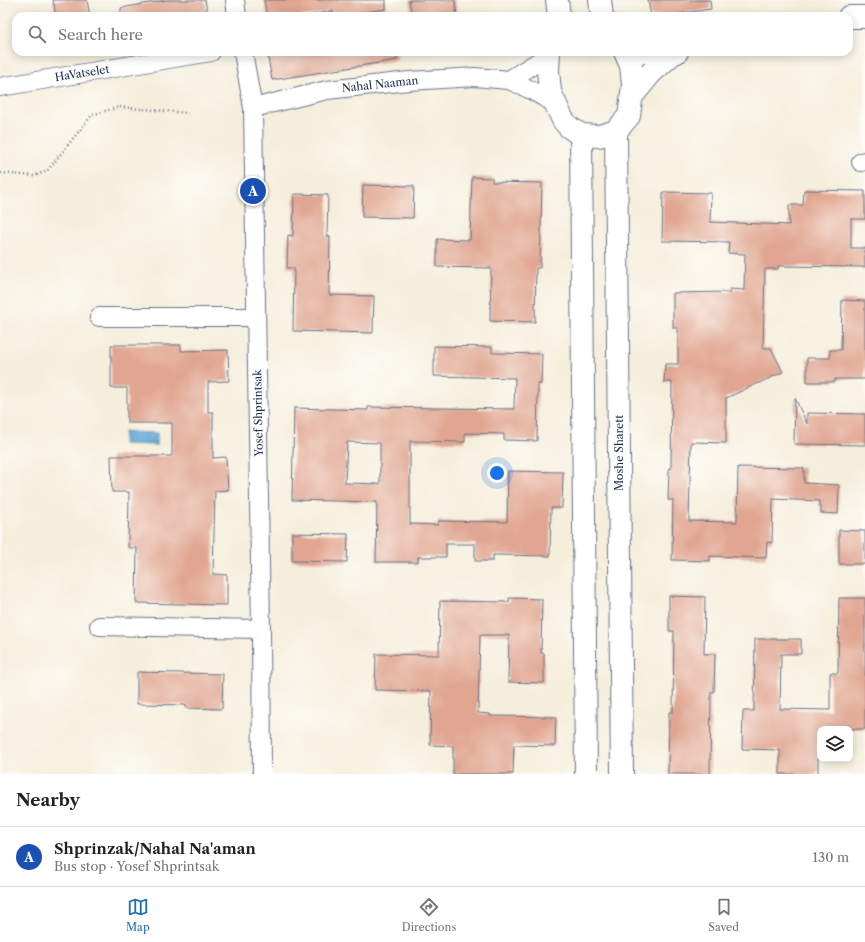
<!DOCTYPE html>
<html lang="en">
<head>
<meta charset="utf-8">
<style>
  body { margin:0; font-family:"Libre Caslon Text",serif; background:#f2f2f2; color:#222 }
  .controls { position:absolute; right:12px; bottom:12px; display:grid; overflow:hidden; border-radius:8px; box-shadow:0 2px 10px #0003 }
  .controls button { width:36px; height:36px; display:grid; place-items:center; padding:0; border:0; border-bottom:1px solid #e0e0e0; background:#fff; color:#222; font:20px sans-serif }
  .you { position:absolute; left:497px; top:473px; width:14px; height:14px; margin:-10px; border:3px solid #fff; border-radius:50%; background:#1a73e8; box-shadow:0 0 0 6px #1a73e833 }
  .badge { display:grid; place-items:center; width:26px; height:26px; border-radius:50%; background:#1f6fb2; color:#fff; font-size:13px; font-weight:700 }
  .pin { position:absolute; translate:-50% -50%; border:2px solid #fff; box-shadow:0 1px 4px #0006 }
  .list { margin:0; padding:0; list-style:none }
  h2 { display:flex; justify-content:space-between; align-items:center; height:52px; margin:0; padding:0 16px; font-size:17px }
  h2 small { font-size:13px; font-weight:400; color:#767676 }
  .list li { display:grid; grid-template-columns:26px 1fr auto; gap:12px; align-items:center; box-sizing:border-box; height:60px; padding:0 16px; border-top:1px solid #e0e0e0 }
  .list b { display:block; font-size:15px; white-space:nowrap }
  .list p { margin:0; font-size:13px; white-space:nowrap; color:#767676 }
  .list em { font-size:13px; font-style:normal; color:#767676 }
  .icon { flex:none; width:22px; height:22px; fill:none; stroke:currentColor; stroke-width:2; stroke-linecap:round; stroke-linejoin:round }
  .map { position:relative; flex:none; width:865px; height:774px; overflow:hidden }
  .search { position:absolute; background:#fff; box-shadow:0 2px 10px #0003; left:12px; right:12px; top:12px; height:44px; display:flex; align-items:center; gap:10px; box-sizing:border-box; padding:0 14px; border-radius:12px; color:#767676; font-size:15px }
  .sheet { height:112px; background:#fff }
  nav { display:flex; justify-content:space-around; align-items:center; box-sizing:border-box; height:56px; border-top:1px solid #e0e0e0; background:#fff; font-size:11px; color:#767676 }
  nav a { display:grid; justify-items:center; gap:2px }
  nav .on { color:#1f6fb2 }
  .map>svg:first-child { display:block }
  .water { fill:#60a7d7; stroke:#3e6b9a }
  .building { fill:#e1a691; fill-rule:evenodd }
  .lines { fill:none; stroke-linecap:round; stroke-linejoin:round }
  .minor-casing { stroke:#67728a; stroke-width:20 }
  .tertiary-casing { stroke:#67728a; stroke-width:24 }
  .path { stroke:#67728a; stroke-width:2.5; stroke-dasharray:1 3; stroke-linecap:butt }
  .minor { stroke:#fff; stroke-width:18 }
  .tertiary { stroke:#fff; stroke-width:22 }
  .labels { text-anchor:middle; stroke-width:3; stroke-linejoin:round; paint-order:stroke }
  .street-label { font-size:11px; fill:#1b2f5e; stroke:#fdfcf7 }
</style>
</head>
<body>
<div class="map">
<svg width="865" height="774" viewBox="0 0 865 774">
  <rect width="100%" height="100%" fill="#fdfcf7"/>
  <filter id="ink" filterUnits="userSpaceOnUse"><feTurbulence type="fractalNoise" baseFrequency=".025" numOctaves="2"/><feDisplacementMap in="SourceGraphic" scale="8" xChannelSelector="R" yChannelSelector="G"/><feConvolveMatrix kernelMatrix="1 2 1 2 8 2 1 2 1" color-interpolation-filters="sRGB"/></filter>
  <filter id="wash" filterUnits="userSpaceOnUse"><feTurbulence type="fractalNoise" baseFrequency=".012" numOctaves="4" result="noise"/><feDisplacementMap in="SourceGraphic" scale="16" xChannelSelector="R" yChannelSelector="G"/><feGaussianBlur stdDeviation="0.9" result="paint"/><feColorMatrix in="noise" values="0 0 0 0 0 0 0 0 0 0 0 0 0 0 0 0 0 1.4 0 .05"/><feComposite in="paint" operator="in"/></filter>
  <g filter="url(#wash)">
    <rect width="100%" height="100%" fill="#f5eedb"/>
    <path class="water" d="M124,432L157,433V445L123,444Z"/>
    <g id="blocks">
      <path class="building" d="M53,0H87L90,16H56Z
        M166,0H205L208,16H121V8Z
        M264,0H386V9L339,16H334L333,11L306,16H267Z
        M409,0H455L457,16H412Z
        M648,0H710L711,9L665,16H651Z
        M267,52H397V60L272,80Z
        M472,177L492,178V182L542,183L540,268H536L535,322L490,321L491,268L437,267V239L470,240Z
        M363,185L414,186L413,218L362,217Z
        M804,190L865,191V219H851V248H865V267L778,266V269H765L763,348H771L783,372L726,398V443L691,442L689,521L737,522L738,467L804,468V483L839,485L838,514L821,513V506H819V501L773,499L772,543L767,542L766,558L710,556V561L672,560L673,500H668L669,468L671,469L672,382H664L665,364H678V328H673V293L730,292V289L744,290L745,254L728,253L729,242L662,241L663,192L711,193L710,222L789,225V205H803Z
        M294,194L328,195L327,236H330L329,295L374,296L373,333L293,331L294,268H287L288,235L293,236Z
        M842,300L865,301V379H835V382H807V358H830V350H841Z
        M111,345H181V351L228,350L229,381L208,382V412H213V458L226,457L228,490L215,491L213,574L227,575V605L136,603L137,548H128L129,492H112L111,456H172V423H127V388H111Z
        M434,346L492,347V353L542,354L541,384H538L537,441L504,440V434L465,433V442L410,441V524L438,525V521L507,522L508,471L563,472L562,508H551L550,556L493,555V561H475V544H446V557H418V562H376L377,502L292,500L294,408L368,410V407L514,409L515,378L434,376ZM347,442L380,443V484L345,483Z
        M795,398L807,424V413L865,414V445L794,444Z
        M839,530L865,531V564H839Z
        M292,533L348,534L347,562L292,561Z
        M669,596L705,597L704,654H715L714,692H711L710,774H668L669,712H673L674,631H669Z
        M509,598L542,599L541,653H544V683L508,682L509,635H480L478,713L490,714V716L556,717L555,746L514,745L513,774H453V746L430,745L431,691L375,690L376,654L439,655L440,601L509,602Z
        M839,598H865V729H820V744H818V774H780V750L742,749L743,711H754L755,639H801V654H781L780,709L830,710V673H838Z
        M137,672L223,674L222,709L186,708V705L137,704Z"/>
    </g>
  </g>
  <g filter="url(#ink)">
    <use href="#blocks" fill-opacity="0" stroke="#67728a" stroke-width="1"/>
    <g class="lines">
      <g class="minor-casing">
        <path id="minor" d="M235,0L237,16
          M243,52L253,108L261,629L262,774
          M509,80L549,55
          M0,87L211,52
          M253,108L327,90L409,81L475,77L509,80L529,89L556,104
          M861,162L865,161
          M99,317H256
          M99,626L261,629"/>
      </g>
      <g class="tertiary-casing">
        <path id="tertiary" d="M557,0L559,16
          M600,0L602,16
          M849,17H865
          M549,52L548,70L550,92L563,120L569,127L581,135L599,136L616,131L629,116L633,85L631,66L625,52
          M642,52L672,54L677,52
          M633,95L651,73L672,54
          M616,131L622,774
          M581,135L586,774"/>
      </g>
      <path class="path" d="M1,173L34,176L47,171L92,115L119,107L188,113"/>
      <use href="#minor" class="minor"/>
      <use href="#tertiary" class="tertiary"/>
    </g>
  </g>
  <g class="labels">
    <g class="street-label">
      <text transform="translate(82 73) rotate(-9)" y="4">HaVatselet</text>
      <text transform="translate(380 84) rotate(-6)" y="4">Nahal Naaman</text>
      <text transform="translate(258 413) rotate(-91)" y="4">Yosef Shprintsak</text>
      <text transform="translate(619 453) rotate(-90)" y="4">Moshe Sharett</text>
    </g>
  </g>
</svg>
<div class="controls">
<button><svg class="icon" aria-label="layers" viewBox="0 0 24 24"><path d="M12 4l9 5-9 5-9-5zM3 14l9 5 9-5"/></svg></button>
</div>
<div class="you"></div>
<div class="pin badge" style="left:253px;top:191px;background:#1a4fb4">A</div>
<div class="search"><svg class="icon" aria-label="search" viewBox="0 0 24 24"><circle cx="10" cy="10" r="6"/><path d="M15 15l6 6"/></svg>Search here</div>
</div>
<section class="sheet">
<h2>Nearby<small></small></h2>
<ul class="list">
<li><span class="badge" style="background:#1a4fb4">A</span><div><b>Shprinzak/Nahal Na'aman</b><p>Bus stop · Yosef Shprintsak</p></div><em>130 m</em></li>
</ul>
</section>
<nav>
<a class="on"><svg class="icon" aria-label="map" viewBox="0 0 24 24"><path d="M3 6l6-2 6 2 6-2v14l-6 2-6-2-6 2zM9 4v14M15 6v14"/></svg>Map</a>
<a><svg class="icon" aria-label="directions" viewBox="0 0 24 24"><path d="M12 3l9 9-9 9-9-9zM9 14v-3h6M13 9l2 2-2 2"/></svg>Directions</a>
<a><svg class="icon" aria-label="saved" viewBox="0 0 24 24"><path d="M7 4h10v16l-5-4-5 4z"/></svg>Saved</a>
</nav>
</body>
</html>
